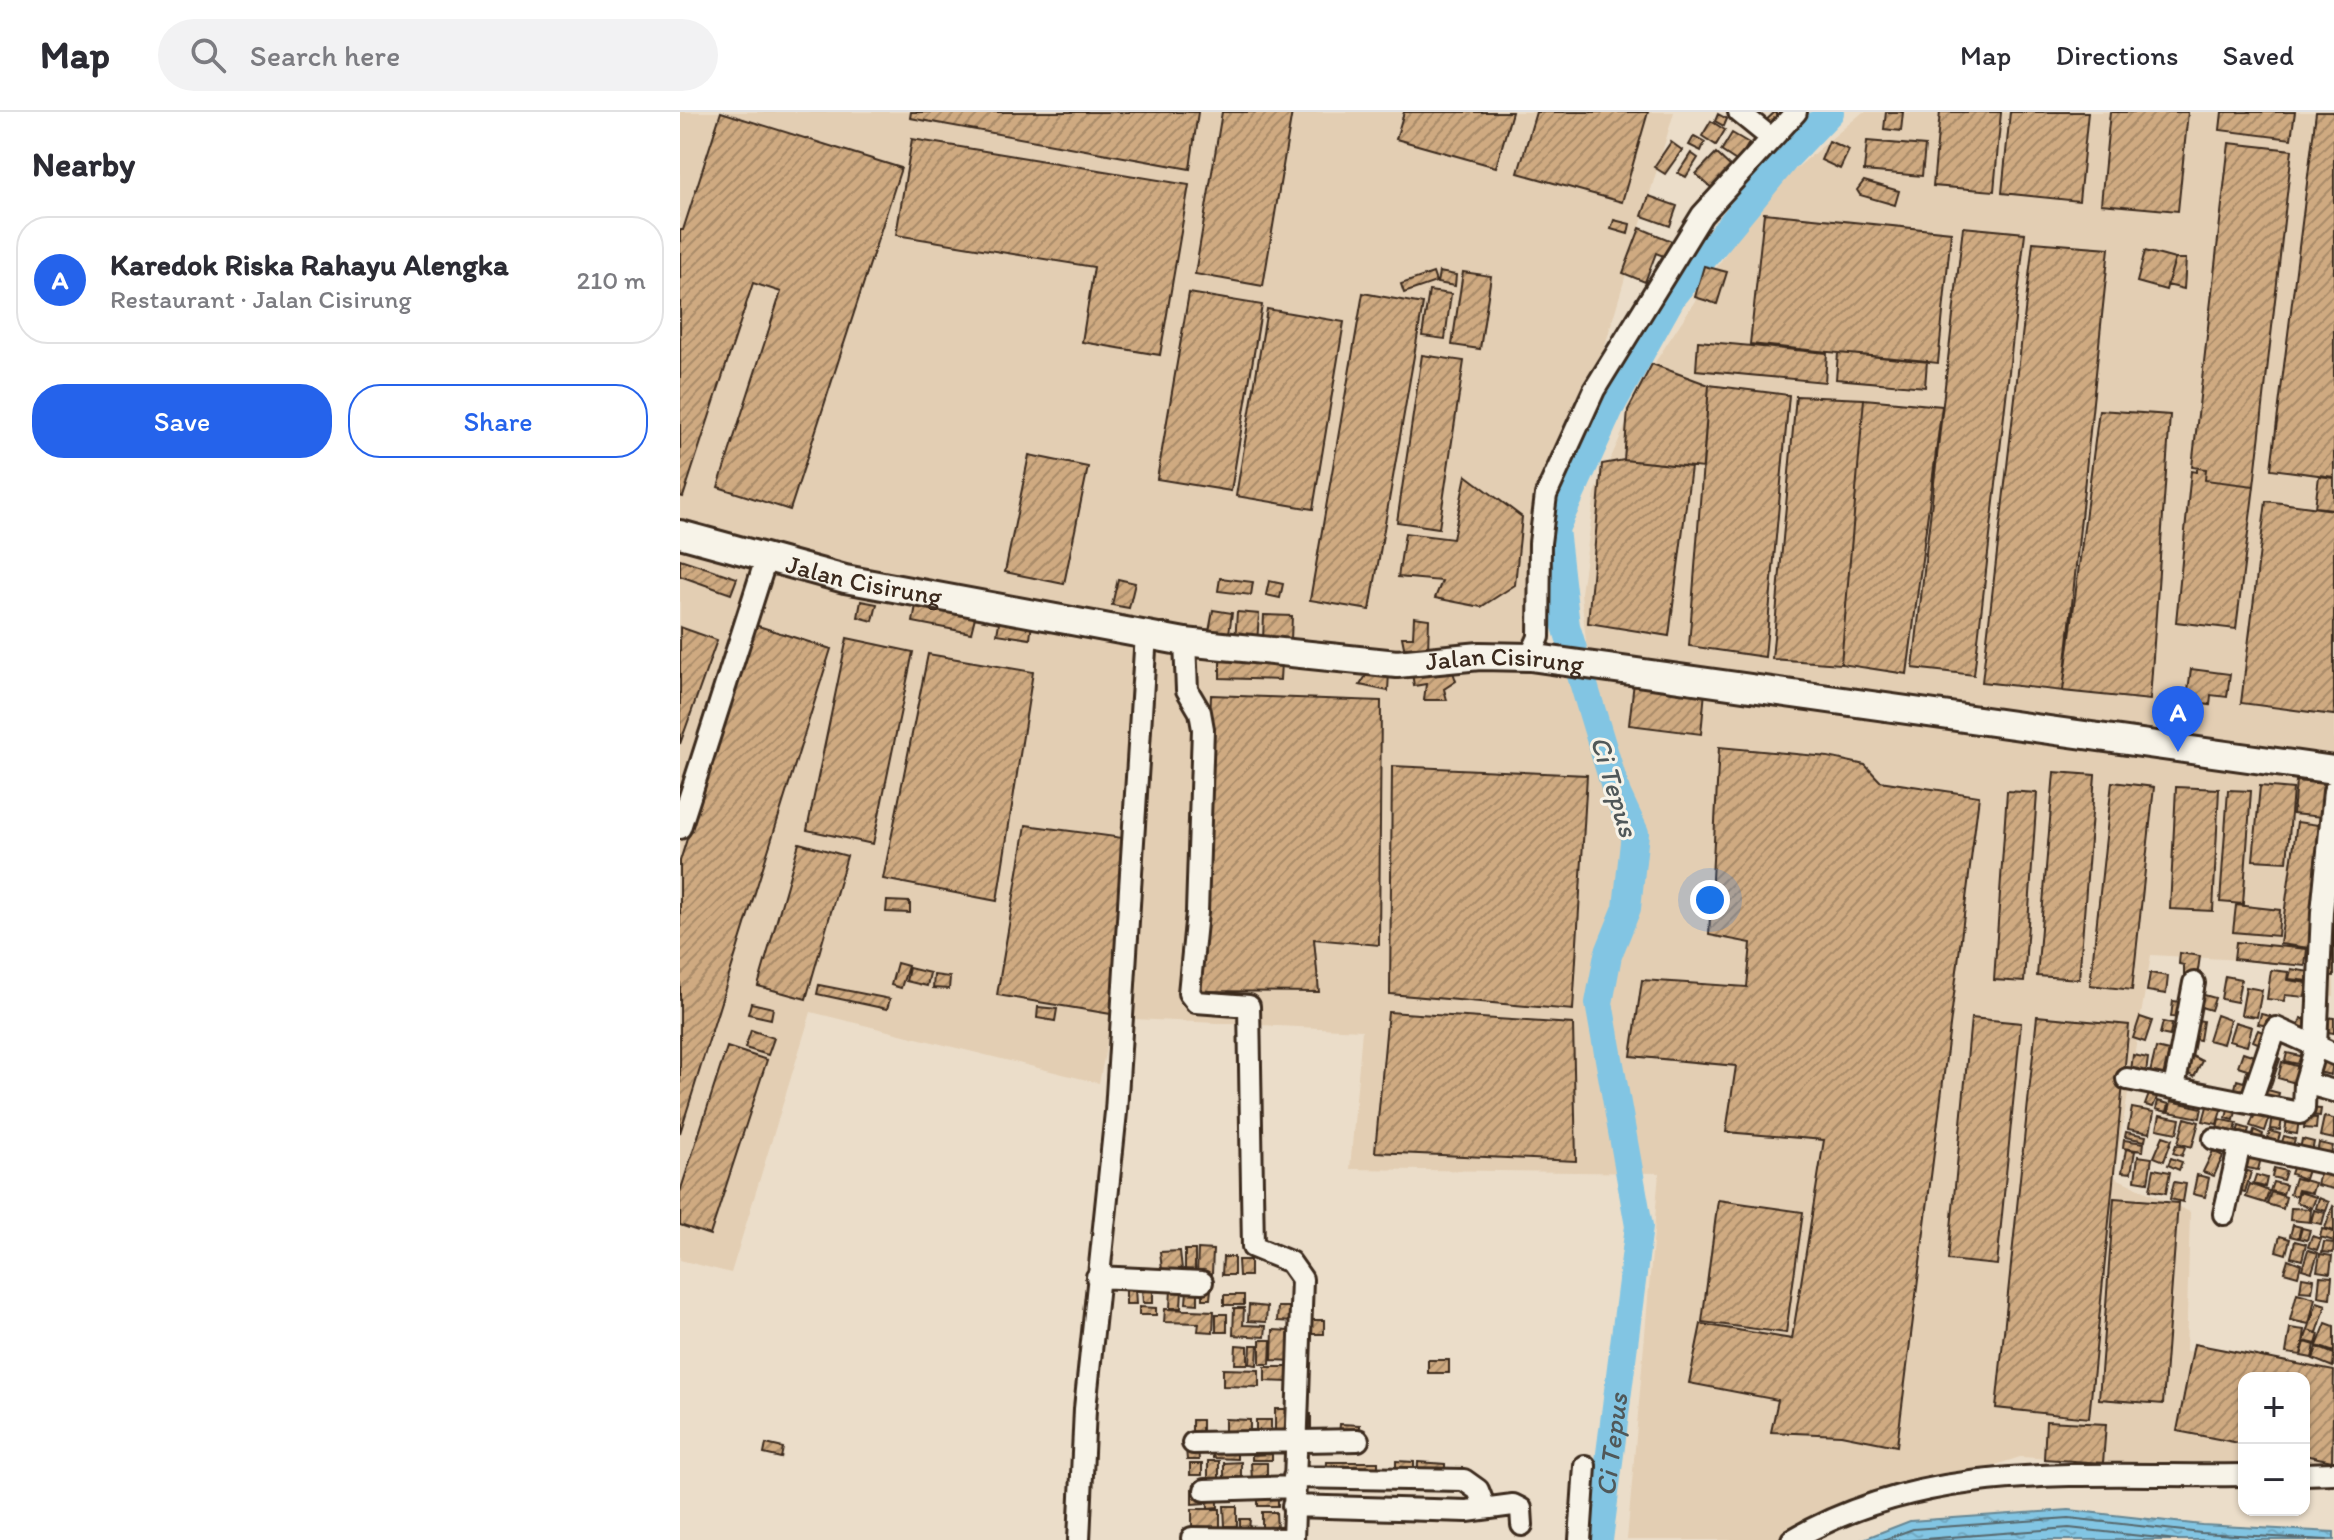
<!DOCTYPE html>
<html lang="en">
<head>
<meta charset="utf-8">
<style>
  body { margin:0; font-family:Itim,sans-serif; background:#f2f2f3; color:#2b2b33 }
  .controls { position:absolute; right:24px; bottom:24px; display:grid; overflow:hidden; border-radius:16px; box-shadow:0 2px 6px #0004 }
  .controls button { width:72px; height:72px; display:grid; place-items:center; padding:0; border:0; border-bottom:2px solid #e1e1e2; background:#fff; color:#2b2b33; font:40px sans-serif }
  .you { position:absolute; left:1030px; top:788px; width:28px; height:28px; margin:-20px; border:6px solid #fff; border-radius:50%; background:#1a73e8; box-shadow:0 0 0 12px #1a73e833 }
  .badge { display:grid; place-items:center; width:52px; height:52px; border-radius:50%; background:#2563eb; color:#fff; font-size:26px; font-weight:700 }
  .pin { position:absolute; translate:-50% -66px; filter:drop-shadow(0 2px 4px #0008) }
  .pin::after { content:''; position:absolute; top:42px; width:28px; height:24px; background:inherit; clip-path:polygon(0 0,100% 0,50% 100%) }
  .list { margin:0; padding:0; list-style:none }
  h2 { display:flex; justify-content:space-between; align-items:center; height:104px; margin:0; padding:0 32px; font-size:34px }
  h2 small { font-size:26px; font-weight:400; color:#7c7c81 }
  .list li { display:grid; grid-template-columns:52px 1fr auto; gap:24px; align-items:center; box-sizing:border-box; height:128px; margin:0 16px 16px; padding:0 16px; border:2px solid #e1e1e2; border-radius:32px }
  .list b { display:block; font-size:30px; white-space:nowrap }
  .list p { margin:0; font-size:26px; white-space:nowrap; color:#7c7c81 }
  .list em { font-size:26px; font-style:normal; color:#7c7c81 }
  .actions { display:flex; gap:16px; padding:24px 32px }
  .actions a { flex:1; padding:18px 0; border:2px solid #2563eb; border-radius:32px; text-align:center; font-size:28px; color:#2563eb }
  .actions .main { background:#2563eb; color:#fff }
  .icon { flex:none; width:44px; height:44px; fill:none; stroke:currentColor; stroke-width:2; stroke-linecap:round; stroke-linejoin:round }
  .map { position:relative; flex:none; width:1654px; height:1428px; overflow:hidden }
  header { display:flex; align-items:center; gap:48px; box-sizing:border-box; height:112px; padding:0 40px; background:#fff; border-bottom:2px solid #e1e1e2 }
  header strong { font-size:38px }
  nav { display:flex; gap:44px; margin-inline-start:auto; font-size:28px }
  .search { width:560px; height:72px; background:#f2f2f3; display:flex; align-items:center; gap:20px; box-sizing:border-box; padding:0 28px; border-radius:44px; color:#7c7c81; font-size:30px }
  main { display:flex }
  aside { flex:1; background:#fff }
  .map>svg:first-child { display:block }
  .built { fill:#e3ceb3 }
  .water { fill:url(#water-ripples); stroke:#668794; stroke-width:2 }
  .lines { fill:none; stroke-linecap:round; stroke-linejoin:round }
  .shore { stroke:#57686d; stroke-width:2 }
  .river { stroke:#82c5e3; stroke-width:28 }
  .building { fill:url(#building-hatch); stroke:#3b2a1e; stroke-width:2 }
  .minor-casing { stroke:#3b2a1e; stroke-width:26 }
  .major-casing { stroke:#3b2a1e; stroke-width:32 }
  .minor { stroke:#f7f3e8; stroke-width:20 }
  .major { stroke:#f7f3e8; stroke-width:26 }
  .labels { text-anchor:middle; stroke-width:6; stroke-linejoin:round; paint-order:stroke }
  .street-label { font-size:26px; fill:#3b2a1e; stroke:#f7f3e8 }
  .water-label { font-size:28px; font-style:italic; fill:#505859; stroke:#f7f3e8 }
</style>
</head>
<body>
<header>
<strong>Map</strong>
<div class="search"><svg class="icon" aria-label="search" viewBox="0 0 24 24"><circle cx="10" cy="10" r="6"/><path d="M15 15l6 6"/></svg>Search here</div>
<nav><a>Map</a><a>Directions</a><a>Saved</a></nav>
</header>
<main>
<aside>
<h2>Nearby<small></small></h2>
<ul class="list">
<li><span class="badge">A</span><div><b>Karedok Riska Rahayu Alengka</b><p>Restaurant · Jalan Cisirung</p></div><em>210 m</em></li>
</ul>
<div class="actions"><a class="main">Save</a><a>Share</a></div>
</aside>
<div class="map">
<svg width="1654" height="1428" viewBox="0 0 1654 1428">
  <defs>
    <pattern id="water-ripples" width="26" height="14" patternUnits="userSpaceOnUse" patternTransform="scale(2)"><rect width="26" height="14" fill="#82c5e3"/><path d="M2 4q2-2 4 0t4 0M15 11q2-2 4 0t4 0" fill="none" stroke="#71a9c2"/></pattern>
    <pattern id="building-hatch" width="6" height="6" patternUnits="userSpaceOnUse" patternTransform="scale(2)"><rect width="6" height="6" fill="#cfaa81"/><path d="M-1 1l2-2M0 6l6-6M5 7l2-2" fill="none" stroke="#a98b69"/></pattern>
  </defs>
  <rect width="100%" height="100%" fill="#ebddc9"/>
  <filter id="ink" filterUnits="userSpaceOnUse"><feTurbulence type="fractalNoise" baseFrequency=".0125" numOctaves="2"/><feDisplacementMap in="SourceGraphic" scale="16" xChannelSelector="R" yChannelSelector="G"/><feConvolveMatrix kernelMatrix="1 2 1 2 8 2 1 2 1" color-interpolation-filters="sRGB"/></filter>
  <g filter="url(#ink)">
    <path class="built" d="M0,0H994L921,247L863,372L854,450L868,537L907,539L901,481L915,381L972,255L1065,112L1112,60L1183,0H1654V884L1632,881L1635,852L1471,843L1434,1065L1510,1100L1506,1239L1654,1255V1360L1624,1362V1266H1564V1358L1340,1345L1181,1397L1133,1428H947L979,1061L670,1057L682,918L432,906L419,971L131,900L51,1161L0,1148Z"/>
    <path class="water" d="M1389,1398L1522,1413L1654,1420V1428H1181L1230,1409Z"/>
    <g class="lines">
      <path class="shore" d="M1203,1428L1233,1417L1389,1406L1521,1421L1647,1428
        M1231,1428L1389,1416L1497,1428"/>
      <path class="river" id="s1" d="M919,1428L959,1114L919,891L928,843L947,796L955,721L937,682L886,514L875,417L930,296L993,183L1105,47L1150,0"/>
    </g>
    <path class="building" d="M41,0L221,56L110,398L38,375L101,180L73,171L3,385L0,384V118H3Z
      M231,0H518L510,57L230,6Z
      M542,0H612L583,174L515,162Z
      M724,0H832L816,55L716,27Z
      M856,0H968L942,90L838,61Z
      M1095,0L1101,6L1088,18L1082,12Z
      M1206,0H1223L1221,19L1204,17Z
      M1260,0H1321L1314,79L1253,74Z
      M1330,0H1408L1399,89L1322,81Z
      M1430,0H1508L1498,99L1421,92Z
      M1542,0H1615L1611,27L1540,18Z
      M1636,0H1654V365L1591,357Z
      M1038,2L1047,7L1044,14L1035,9Z
      M1031,9L1045,18L1036,33L1022,24Z
      M1052,21L1069,31L1058,50L1041,39Z
      M1014,24L1025,30L1021,39L1009,33Z
      M232,27L509,73L480,243L402,230L414,155L216,123Z
      M1149,29L1169,38L1160,57L1141,48Z
      M1187,29L1245,34L1242,64L1184,59Z
      M991,30L1002,38L985,62L974,55Z
      M1549,31L1612,38L1574,374L1525,368L1526,357L1512,355Z
      M1011,41L1018,46L1006,65L998,61Z
      M1036,41L1052,56L1036,80L1016,62Z
      M1184,69L1219,79L1215,93L1180,83L1177,78Z
      M969,84L997,94L990,114L962,104Z
      M1084,101L1271,120L1258,251L1070,232Z
      M934,108L950,112L948,122L931,117Z
      M1283,115L1345,121L1294,563L1233,556Z
      M960,116L992,129L986,145L976,141L965,170L943,161Z
      M1353,130L1429,136L1383,579L1302,570Z
      M1465,139L1495,147L1486,178L1457,170Z
      M1495,147H1506L1504,177L1487,173Z
      M1024,154L1047,160L1037,192L1015,185Z
      M759,160L776,163L775,174L757,171Z
      M783,160L811,164L800,237L772,233Z
      M753,161L756,170L724,181L721,172Z
      M749,179L771,182L765,227L742,224Z
      M509,181L582,193L551,379L477,367Z
      M683,181L743,192L690,498L630,488Z
      M587,197L664,210L633,397L556,384Z
      M1018,229L1147,241L1145,270L1016,258Z
      M1158,241L1247,249L1245,275L1156,267Z
      M742,243L784,249L759,416L717,410Z
      M972,252L1029,273L1023,356L944,348L948,298Z
      M1029,273L1109,283L1085,545L1009,534Z
      M1116,284L1184,287L1161,552L1092,547Z
      M1184,287L1262,294L1227,562L1161,552Z
      M1419,298L1490,303L1470,588L1383,579Z
      M349,343L408,355L384,472L325,460Z
      M944,348L1011,355L989,524L908,511L922,352Z
      M1517,356L1526,357L1525,368L1574,374L1556,517L1496,510L1511,359L1517,360Z
      M786,363L842,405L835,473L801,495L755,486L762,469L718,465L725,421L773,427Z
      M1639,364L1654,366V397L1635,395Z
      M1586,389L1654,398V603L1561,591Z
      M0,447L57,466L51,482L0,464Z
      M540,466L573,470L571,483L538,479Z
      M438,467L455,471L449,496L432,493Z
      M589,469L603,472L600,486L586,483Z
      M181,489L197,492L193,509L178,505Z
      M236,493L295,505L291,521L233,510Z
      M533,498L552,501L548,528L528,525Z
      M557,500L579,502L577,531L555,530Z
      M584,503L612,504L611,528L583,527Z
      M734,505L749,507L748,540H725L722,525H733Z
      M320,506L352,511L350,527L317,522Z
      M75,513L151,537L0,1021V749Z
      M0,515L37,528L0,632Z
      M167,526L233,540L193,732L127,718Z
      M248,542L353,560L317,789L203,767Z
      M540,549L601,550L600,568L540,566Z
      M772,557L776,569L764,577L767,588H744L746,572L734,574L732,561Z
      M1511,557L1550,562L1547,585L1531,583L1530,593L1495,588L1496,577L1508,578Z
      M689,559L709,560L708,579L680,573Z
      M954,570L1025,579L1021,622L949,613Z
      M531,583L701,589L699,833L634,827L639,880L521,879Z
      M1039,635L1148,645L1185,653L1200,669L1299,684L1217,1334L1161,1323L1091,1320L1098,1288L1009,1271L1021,1212L1112,1227L1144,1028L1046,1020L1056,954L951,944L962,868L1067,875L1071,831L1029,823Z
      M712,654L907,663L893,898L710,882Z
      M1374,660L1415,663L1399,867L1357,864Z
      M1616,669L1645,672L1642,705L1613,702Z
      M1432,670L1474,675L1452,878L1410,873Z
      M1580,674L1613,677L1607,750L1573,748Z
      M1496,675L1539,677L1533,799L1490,797Z
      M1548,678L1571,679L1563,792L1540,790Z
      M1327,679L1357,681L1344,870L1314,868Z
      M1617,710L1646,714L1629,836L1600,832Z
      M346,713L443,726L431,902L317,883Z
      M119,731L167,744L126,887L78,874Z
      M1654,782V864L1643,863Z
      M207,789L230,790V801L206,800Z
      M1556,793L1600,798L1598,824L1553,820Z
      M1556,830L1627,837L1625,854L1554,847Z
      M1500,841L1520,844L1517,865H1504V853L1499,852Z
      M217,851L228,854L221,876L211,873Z
      M229,856L250,861L247,874L226,869Z
      M1611,857L1630,860L1628,869L1609,867Z
      M1591,858L1608,860L1607,868L1627,871L1625,885L1605,883L1604,889L1587,887Z
      M1470,861L1488,864L1486,882L1467,879Z
      M254,863L270,865L269,877L253,876Z
      M1545,864L1561,867L1557,890L1541,887Z
      M139,873L210,887L207,897L137,882Z
      M1566,875L1582,878L1577,905L1561,903Z
      M1517,881L1535,886L1531,898L1514,893Z
      M1493,889L1509,891L1507,907L1491,905Z
      M71,891L93,896L91,907L68,902Z
      M358,895L377,897L375,909L357,906Z
      M708,900L893,912L896,1049L695,1040Z
      M1581,902L1590,904L1588,914L1578,912Z
      M1536,903L1550,908L1543,932L1528,928Z
      M1357,904L1449,913L1409,1306L1316,1296Z
      M1460,905L1472,909L1465,930L1453,926Z
      M1643,905L1654,906V921L1642,919Z
      M1291,906L1341,911L1317,1153L1268,1148Z
      M1621,906L1634,911L1629,926L1616,921Z
      M1512,907L1523,909L1520,928L1509,926Z
      M1483,910L1492,912L1490,924L1480,922Z
      M1555,910L1572,915L1567,934L1549,929Z
      M71,918L94,926L88,943L65,936Z
      M1578,918L1589,923L1584,934L1573,929Z
      M47,935L87,948L30,1123L0,1113V1080Z
      M1476,936L1489,939L1482,968L1469,965Z
      M1563,940L1580,946L1576,960L1558,954Z
      M1644,940L1654,943L1651,963L1638,960Z
      M1607,941L1629,946L1627,954L1605,949Z
      M1453,943L1468,946L1466,961L1451,959Z
      M1510,943L1522,949L1514,965L1503,959Z
      M1589,943L1600,947L1590,976L1578,972Z
      M1602,950L1624,956L1619,972L1598,966Z
      M1567,959L1577,962L1571,985L1554,980L1557,968L1564,970Z
      M1580,976L1599,981L1597,990L1577,985Z
      M1471,977L1479,980L1473,995L1465,993Z
      M1478,989L1489,992L1487,1000L1476,997Z
      M1491,989L1522,996L1520,1006L1489,1000Z
      M1550,990L1558,991L1554,1008L1546,1006Z
      M1528,991L1542,995L1537,1012L1523,1009Z
      M1578,993L1592,998L1585,1019L1570,1014Z
      M1452,996L1474,1000L1470,1021L1448,1017Z
      M1627,996L1641,997L1640,1004L1627,1003Z
      M1593,1001L1603,1002L1600,1018L1591,1017Z
      M1480,1003L1500,1007L1497,1021L1477,1017Z
      M1625,1005L1637,1006L1636,1017L1624,1016Z
      M1644,1005L1654,1007V1027L1640,1024Z
      M1505,1006L1519,1010L1512,1035L1498,1031Z
      M1607,1006L1619,1007L1617,1022L1605,1020Z
      M1539,1007L1557,1011L1554,1024L1536,1021Z
      M1559,1014L1569,1017L1565,1031L1555,1028Z
      M1574,1018L1583,1022L1580,1034L1570,1031Z
      M1590,1019L1600,1022L1596,1035L1586,1032Z
      M1446,1020L1466,1024L1465,1029L1445,1025Z
      M1483,1024L1492,1027L1484,1049L1474,1045Z
      M1604,1024L1615,1027L1612,1036L1601,1033Z
      M1622,1027L1634,1030L1632,1040L1620,1038Z
      M1444,1028L1464,1031L1463,1039L1443,1036Z
      M1639,1031L1653,1034L1649,1050L1636,1047Z
      M1496,1033L1505,1035L1502,1044L1493,1041Z
      M1446,1037L1455,1039L1451,1061L1442,1060Z
      M1560,1037L1582,1042L1578,1058L1557,1054Z
      M1533,1039L1543,1044L1534,1064L1523,1060Z
      M1458,1044L1472,1046L1468,1070L1455,1068Z
      M1491,1046L1502,1050L1499,1058L1488,1053Z
      M1615,1050L1629,1055L1625,1067L1611,1062Z
      M1594,1056L1606,1059L1603,1068L1592,1065Z
      M1474,1057L1490,1060L1486,1081L1470,1078Z
      M1564,1058L1571,1060L1565,1080L1558,1078Z
      M1640,1059L1654,1062V1077L1637,1073Z
      M1517,1063L1529,1066L1525,1085L1513,1082Z
      M1576,1063L1587,1066L1585,1075L1573,1072Z
      M1615,1066L1635,1071L1632,1081L1618,1078L1616,1084L1610,1082Z
      M1494,1070L1506,1072L1503,1090L1490,1087Z
      M1593,1070L1606,1073L1603,1082L1590,1079Z
      M1570,1072L1589,1079L1585,1091L1566,1085Z
      M1591,1080L1606,1085L1603,1097L1587,1092Z
      M1619,1080L1636,1085L1632,1096L1616,1090Z
      M1434,1086L1498,1091L1483,1292L1419,1287Z
      M1639,1086L1649,1090L1646,1099L1636,1096Z
      M1038,1088L1123,1100L1106,1221L1022,1210Z
      M1653,1094L1654,1095V1119L1645,1116Z
      M1611,1096L1631,1097L1630,1110L1610,1108Z
      M1634,1098L1645,1101L1642,1112L1631,1110Z
      M1613,1113L1621,1115L1618,1126L1610,1124Z
      M1622,1116L1630,1118L1627,1128L1619,1126Z
      M1642,1117L1654,1120V1129L1640,1125Z
      M1600,1124L1610,1127L1606,1142L1596,1139Z
      M1632,1124L1641,1127L1637,1138L1628,1135Z
      M1615,1129L1626,1132L1622,1148L1611,1145Z
      M1644,1130L1654,1131L1653,1141L1642,1140Z
      M518,1137L533,1138L532,1162H517Z
      M505,1138H515V1158H505Z
      M1628,1138L1638,1141L1632,1160L1622,1157Z
      M500,1139L502,1157L482,1158L480,1140Z
      M1640,1142L1652,1144L1650,1161L1637,1159Z
      M543,1145H554V1163H542Z
      M1608,1147L1621,1152L1618,1164L1604,1160Z
      M558,1148H570V1164H559Z
      M1640,1164L1652,1165L1650,1186L1638,1184Z
      M1622,1165L1634,1167L1632,1180L1620,1179Z
      M446,1176H455L456,1192H446Z
      M523,1176L531,1177L530,1187H523Z
      M491,1177H502L501,1196H490Z
      M462,1178H473V1191H463Z
      M507,1178H518V1192L506,1191Z
      M1617,1181L1635,1186L1629,1212L1610,1208Z
      M544,1183H564V1193H544Z
      M1637,1190L1646,1193L1637,1221L1628,1218Z
      M569,1193L587,1195L586,1210L568,1209Z
      M459,1195L476,1196V1203H459Z
      M598,1195H616V1210L597,1209Z
      M554,1196H564L563,1213L586,1214L585,1225L553,1223Z
      M485,1197L534,1199L533,1220L518,1219L519,1211L484,1210Z
      M536,1202H547V1220H536Z
      M625,1208H644V1222H625Z
      M1646,1211L1654,1214V1240L1637,1234Z
      M1610,1216L1625,1218L1621,1243L1606,1241Z
      M593,1218L609,1219V1228H616L615,1249L592,1248Z
      M1628,1218L1639,1222L1636,1232L1624,1229Z
      M580,1228H591L590,1252H580Z
      M1625,1230L1635,1233L1632,1246L1621,1244Z
      M1514,1232L1654,1259L1652,1349L1624,1343V1266H1564V1332L1497,1319Z
      M556,1233L568,1234V1252H555Z
      M571,1233H578L577,1253L570,1252Z
      M1637,1235L1654,1242L1653,1255L1633,1247Z
      M748,1248H769V1261H748Z
      M585,1255H608V1270L585,1269Z
      M543,1257L579,1258V1275L543,1274Z
      M595,1297H611V1321H595Z
      M620,1302H631V1318H620Z
      M545,1307L570,1308V1323H545Z
      M512,1308H522V1323H512Z
      M576,1308H591V1325H576Z
      M1366,1309L1426,1312L1423,1351L1364,1347Z
      M660,1312L680,1313V1324L659,1323Z
      M86,1332L103,1336L101,1346L84,1342Z
      M533,1335L557,1336V1347L533,1346Z
      M518,1336L519,1348H507L506,1337Z
      M592,1342V1348H572V1343Z
      M528,1349H539V1370H528Z
      M716,1349L734,1350V1366L716,1365Z
      M561,1350V1367L544,1368V1351Z
      M647,1350H698V1365L646,1364Z
      M738,1350L765,1352V1368L737,1367Z
      M571,1351H587V1367H572Z
      M510,1352H522V1363H510Z
      M524,1376L525,1391L512,1392V1377Z
      M578,1377H598V1394H578Z
      M538,1379V1395L528,1396L527,1380Z
      M544,1394H557V1414H545Z
      M512,1397H540V1415L512,1416Z
      M582,1400H596L597,1417H582Z
      M560,1407H570L569,1418H560Z"/>
    <g class="lines">
      <g class="minor-casing">
        <path id="minor" d="M1059,0L1091,26
          M505,530L507,578L520,600L523,617L517,800L509,881L516,890L569,894L573,1135L610,1150L622,1167L613,1428
          M850,545L859,525L860,431L866,383L914,278L1022,103L1116,0
          M1654,679L1642,800L1636,934L1625,971L1654,979
          M0,716L86,447
          M1447,967L1620,1001L1624,997L1625,971
          M1494,976L1514,871
          M1571,989L1596,916L1654,942
          M1534,1027L1654,1053
          M1544,1102L1560,1032
          M417,1165L522,1170
          M513,1331L678,1328
          M1624,1362L1654,1361
          M614,1365L784,1368L798,1378L805,1396
          M525,1378L614,1375
          M613,1394L787,1399L833,1393L841,1397L842,1413
          M512,1426L613,1427
          M399,1428L405,1297L436,1000L466,522
          M900,1428L905,1354
          M1112,1428C1250,1347 1410,1365 1564,1363"/>
      </g>
      <g class="major-casing">
        <g id="major">
          <path id="s2" d="M0,422L165,467L505,530L717,552L800,544L850,545L1654,658"/>
        </g>
      </g>
      <use href="#minor" class="minor"/>
      <use href="#major" class="major"/>
    </g>
  </g>
  <g class="labels">
    <g class="street-label">
      <text dy="9" stroke="none"><textPath href="#s2" startOffset="190">Jalan Cisirung</textPath></text>
      <text dy="9" stroke="none"><textPath href="#s2" startOffset="838">Jalan Cisirung</textPath></text>
    </g>
    <g class="water-label">
      <text transform="translate(935 674) rotate(73)" y="10">Ci Tepus</text>
      <text dy="10" stroke="none"><textPath href="#s1" startOffset="96">Ci Tepus</textPath></text>
    </g>
  </g>
</svg>
<div class="controls">
<button>+</button>
<button>−</button>
</div>
<div class="you"></div>
<div class="pin badge" style="left:1498px;top:640px">A</div>
</div>
</main>
</body>
</html>
